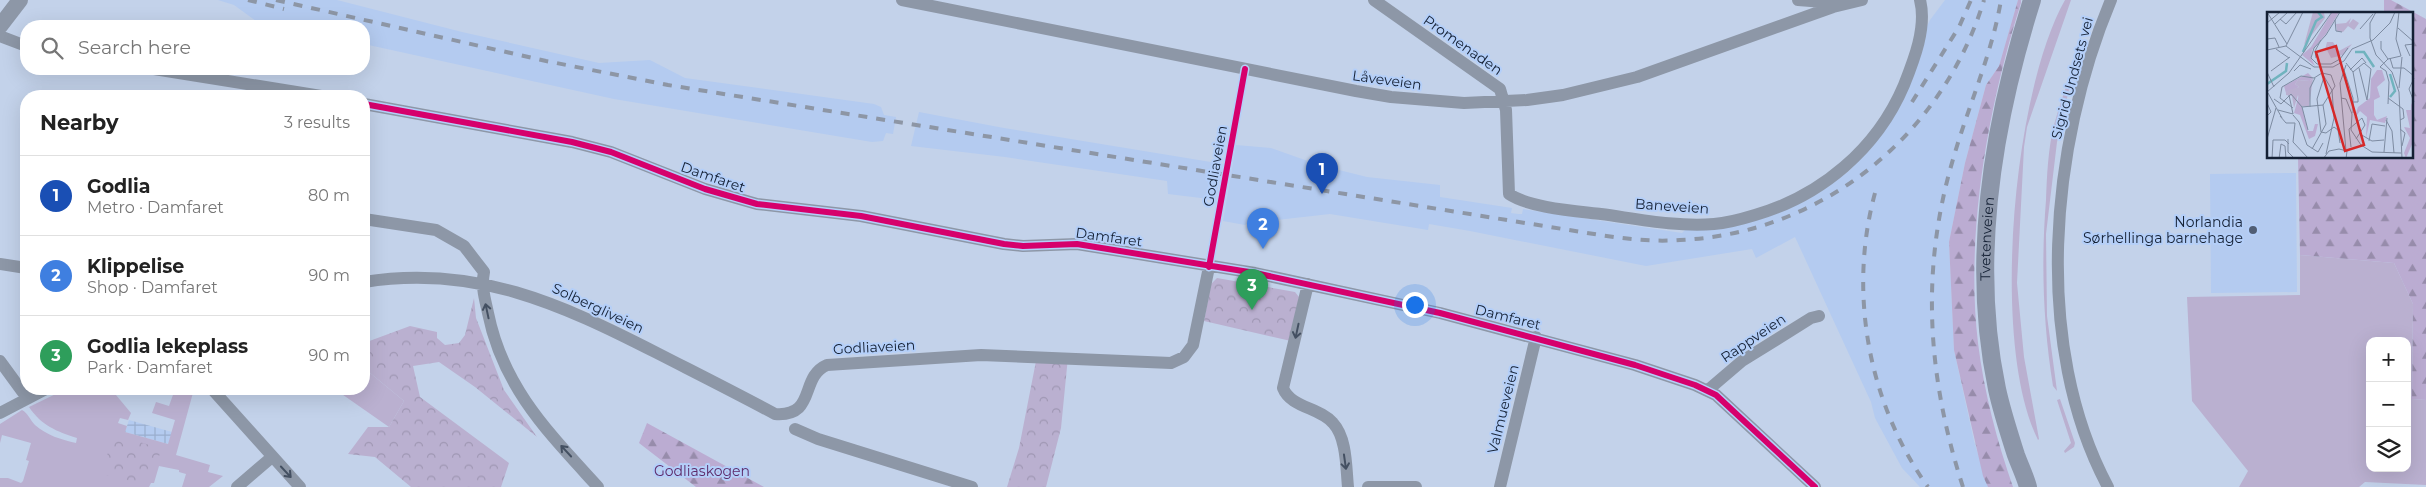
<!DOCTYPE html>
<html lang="en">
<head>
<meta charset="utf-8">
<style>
  body { margin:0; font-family:Montserrat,sans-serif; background:#f2f2f2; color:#222 }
  .controls { position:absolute; right:15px; bottom:15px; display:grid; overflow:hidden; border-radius:10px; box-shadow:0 5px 20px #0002 }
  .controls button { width:45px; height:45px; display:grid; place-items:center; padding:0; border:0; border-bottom:1px solid #e0e0e0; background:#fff; color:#222; font:25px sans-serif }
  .you { position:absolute; left:1414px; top:304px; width:18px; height:18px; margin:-12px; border:4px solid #fff; border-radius:50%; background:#1a73e8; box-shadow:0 0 0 8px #1a73e833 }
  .badge { display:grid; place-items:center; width:32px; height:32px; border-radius:50%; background:#b45309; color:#fff; font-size:16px; font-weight:700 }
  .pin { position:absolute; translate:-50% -41px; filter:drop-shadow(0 1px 2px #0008) }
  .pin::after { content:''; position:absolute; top:26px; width:18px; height:15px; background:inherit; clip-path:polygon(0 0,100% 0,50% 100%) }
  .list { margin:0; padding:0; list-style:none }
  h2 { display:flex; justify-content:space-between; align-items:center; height:65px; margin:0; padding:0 20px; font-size:21px }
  h2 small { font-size:16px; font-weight:400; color:#767676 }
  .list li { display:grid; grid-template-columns:32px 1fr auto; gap:15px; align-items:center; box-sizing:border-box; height:80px; padding:0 20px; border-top:1px solid #e0e0e0 }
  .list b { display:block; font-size:19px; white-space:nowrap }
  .list p { margin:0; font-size:16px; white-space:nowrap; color:#767676 }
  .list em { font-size:16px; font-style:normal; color:#767676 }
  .icon { flex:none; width:28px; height:28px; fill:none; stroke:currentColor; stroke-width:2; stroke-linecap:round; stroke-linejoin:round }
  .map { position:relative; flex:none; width:2426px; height:487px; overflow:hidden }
  .search { position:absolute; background:#fff; box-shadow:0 5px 20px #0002; left:20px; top:20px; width:350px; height:55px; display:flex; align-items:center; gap:12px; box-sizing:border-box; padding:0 18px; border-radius:20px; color:#767676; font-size:19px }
  .panel { position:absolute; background:#fff; box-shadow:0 5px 20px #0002; left:20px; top:90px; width:350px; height:305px; border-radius:20px }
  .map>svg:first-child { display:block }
  .built { fill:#b4cbf0 }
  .industrial { fill:url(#industrial-grid) }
  .grass { fill:#bab0d0; fill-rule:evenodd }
  .forest { fill:url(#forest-firs) }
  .park { fill:url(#park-crowns) }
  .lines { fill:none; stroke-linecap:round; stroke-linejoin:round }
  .minor { stroke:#8d97a7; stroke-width:12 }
  .tertiary { stroke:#8d97a7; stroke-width:16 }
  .secondary { stroke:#8c96a9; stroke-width:18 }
  .rail { stroke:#8d96a5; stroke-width:4; stroke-dasharray:9 9; stroke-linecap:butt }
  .cycleway-casing { stroke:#b4cff9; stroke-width:9 }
  .cycleway { stroke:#d6006c; stroke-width:6 }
  .oneway { stroke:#445062 }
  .poi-dot { fill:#515e74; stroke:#b4cff9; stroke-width:2 }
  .labels { text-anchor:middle; stroke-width:4; stroke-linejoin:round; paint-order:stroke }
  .street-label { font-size:14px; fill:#142034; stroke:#b4cff9 }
  .poi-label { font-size:14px; fill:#142034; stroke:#b4cff9; text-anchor:end }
  .park-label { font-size:14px; fill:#5d2a69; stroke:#b4cff9 }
  .inset-river { fill:none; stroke:#70b3be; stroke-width:2.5 }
  .inset-road { fill:none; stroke:#7d8ba1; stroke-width:1 }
  .view { fill:#d62828; fill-opacity:0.15; stroke:#d62828; stroke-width:2.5 }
  .inset-edge { fill:none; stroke:#142034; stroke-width:2.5 }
</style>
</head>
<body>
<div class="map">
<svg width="2426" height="487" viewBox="0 0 2426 487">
  <defs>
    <pattern id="industrial-grid" width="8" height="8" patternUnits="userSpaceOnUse" patternTransform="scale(1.25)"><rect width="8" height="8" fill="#b4cbf0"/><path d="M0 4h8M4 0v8" fill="none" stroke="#9aaece"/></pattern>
    <pattern id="forest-firs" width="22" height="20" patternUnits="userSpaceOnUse" patternTransform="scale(1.25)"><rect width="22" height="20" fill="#bbacd2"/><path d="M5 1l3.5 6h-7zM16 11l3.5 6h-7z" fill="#978cab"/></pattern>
    <pattern id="park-crowns" width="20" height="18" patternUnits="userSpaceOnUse" patternTransform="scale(1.25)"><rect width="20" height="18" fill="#bab0d0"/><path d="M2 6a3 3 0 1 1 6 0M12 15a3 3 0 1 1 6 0" fill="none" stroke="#9f97b3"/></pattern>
  </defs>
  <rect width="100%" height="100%" fill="#c3d2ea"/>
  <path class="built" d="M218,0H337L462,32L599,63L650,60L685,78L874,104L881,107L884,115L896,117L893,134L886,133L883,141L872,142L614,99L364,44V26H292L276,22L256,21L234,5Z
    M1945,0H2018L1999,66L1986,85L1965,163L1949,242L1954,350L1974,441L1988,487H1920L1902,468L1875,418L1871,402L1795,237L1756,258L1752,249L1646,266L1470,231L1429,224L1428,230L1330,214L1258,222L1253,220L1245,225L1223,221L1236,145L1271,148L1319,165L1367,177L1440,185V197L1512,208L1511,213L1518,214H1522L1523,209L1682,233L1685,230H1713L1803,202L1819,193L1849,171L1868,150L1930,20Z
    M919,112L1004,128L1223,164L1215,203L1209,199L1168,194L1167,181L1005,157L911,146Z
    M2296,173L2297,292L2211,293L2210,174Z"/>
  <path class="industrial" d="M129,420L172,432L168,444L125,432Z"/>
  <path class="grass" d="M2065,0H2071L2027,127L2024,147L2017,283L2024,357L2039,439L2038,440C1990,344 2013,92 2065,0Z
    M2076,59L2057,142L2046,234L2047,316L2057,391L2053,386C2043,324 2041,263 2046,200C2047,175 2048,149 2054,125C2060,103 2068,81 2076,59Z
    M2300,255L2394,263L2413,304L2412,399L2426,400V485L2365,482L2359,487H2239L2248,471L2192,401L2187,297L2300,295ZM2370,341H2407V468H2370Z
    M364,368L404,401L389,427L336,390L364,389Z
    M66,389H111L131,413L128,420L120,418L118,423L127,426L125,432L168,444L175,420L152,413L156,402L169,406L174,392L171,389H194L176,455L210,465L208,472L223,476L209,487H182L186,474L179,472V470L159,466L154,483H151L149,487H0V478H8L21,483L23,481L29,461L26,460L31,443L2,435L0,443V424L22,410C28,413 30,420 35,425C46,435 62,440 76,443L77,438C56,431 42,426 29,407Z
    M2060,399L2075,443L2074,447L2065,453L2064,451L2071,443L2057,400Z"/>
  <path class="forest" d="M2018,0H2021V3C1988,106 1965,235 1978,343C1984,392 1997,441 2013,487H1988L1983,476L1954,350L1949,242L1965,163L1986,85L1999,66Z
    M2384,0H2391L2426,19V400L2412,399L2413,304L2394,263L2300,255L2298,158H2412V14H2384Z
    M647,423L764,487H696L639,443Z"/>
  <path class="park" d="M1217,278L1295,292L1299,297L1291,341L1204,321L1211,284Z
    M474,298L476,318L504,390L537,437L475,387L439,362L413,366L420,397L509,463L501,487H411L375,457L348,454L368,427H389L404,401L364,368V343L410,326L437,332V338L445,345L459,343L465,335Z
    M1037,356L1068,357L1061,428L1046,487H1007L1019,448Z
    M113,434L163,449L143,484L102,474Z"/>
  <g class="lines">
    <path class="minor" d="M902,0L1356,91L1391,97L1464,103L1527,100L1563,95L1637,77L1833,7L1862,0
      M1374,0L1500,89L1506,110L1509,194C1530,208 1576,211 1601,214C1638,219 1676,227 1714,224C1728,223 1742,219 1755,215C1821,196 1877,149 1904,85C1914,60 1927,27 1920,0
      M1798,0L1837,3
      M0,36L26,46
      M154,69L321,96
      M364,104L572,142L611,152L705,189L757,204L861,216L1004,244L1023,246L1077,244L1255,273L1440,313L1635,365L1695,385L1716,395L1815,487
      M364,219L436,230L464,246L484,272C481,287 485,299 488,313C503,388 549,433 598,487
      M0,264L26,268
      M364,282C475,264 561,304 657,353C696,373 736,393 775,414C817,417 799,377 827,365L981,355L1171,363L1184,357L1193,345L1209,267
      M1308,284L1283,388C1291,408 1319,407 1333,423C1347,438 1346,468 1348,487
      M0,361L27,398
      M212,389L300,487
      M1708,390L1742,361L1811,318L1819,316
      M0,413L46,389
      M795,429L818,439L972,487
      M237,487L272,457
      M1368,487H1416
      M1500,487L1536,337
      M2108,487C2032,345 2050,145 2111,0"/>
    <path class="tertiary" d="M0,26L20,0"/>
    <path class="secondary" id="s1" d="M2028,487C2025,476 2020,466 2016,455C2009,433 2002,412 1997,389C1970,261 1993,123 2032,0"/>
    <path class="rail" d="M248,0L284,9
      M276,0L546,61L668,85L1600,235C1626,239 1653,242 1680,240C1822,234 1943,135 1984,0
      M1912,102L1959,27L1971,0
      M1875,193C1848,292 1868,403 1928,487
      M1963,487C1927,376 1920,268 1954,156C1969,104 1992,54 2001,0"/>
    <g class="cycleway-casing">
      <path id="cycleway" d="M364,104L572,142L611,152L705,189L757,204L861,216L1004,244L1023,246L1077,244L1255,273L1440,313L1635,365L1695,385L1716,395L1815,487
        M1209,267L1245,69"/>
    </g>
    <use href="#cycleway" class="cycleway"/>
  </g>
  <defs><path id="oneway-shaft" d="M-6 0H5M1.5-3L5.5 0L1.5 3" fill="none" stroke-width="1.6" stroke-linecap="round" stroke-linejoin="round" transform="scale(1.25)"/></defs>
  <g class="oneway">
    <use href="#oneway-shaft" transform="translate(487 311) rotate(-102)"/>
    <use href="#oneway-shaft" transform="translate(1297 331) rotate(102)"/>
    <use href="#oneway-shaft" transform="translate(566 451) rotate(-133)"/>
    <use href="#oneway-shaft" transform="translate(1345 462) rotate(82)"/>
    <use href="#oneway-shaft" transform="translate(286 472) rotate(47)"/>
  </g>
  <circle class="poi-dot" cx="2253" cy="230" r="5"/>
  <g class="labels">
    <g class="street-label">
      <text transform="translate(1463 45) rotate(35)" y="5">Promenaden</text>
      <text transform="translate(2072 78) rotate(-75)" y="5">Sigrid Undsets vei</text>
      <text transform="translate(1387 80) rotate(8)" y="5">Låveveien</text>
      <text transform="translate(1215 166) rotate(-80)" y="5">Godliaveien</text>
      <text transform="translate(713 177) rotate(19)" y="5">Damfaret</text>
      <text transform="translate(1672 206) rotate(4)" y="5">Baneveien</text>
      <text transform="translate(1109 237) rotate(8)" y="5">Damfaret</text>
      <text dy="5" stroke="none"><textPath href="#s1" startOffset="254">Tvetenveien</textPath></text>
      <text transform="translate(598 308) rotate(25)" y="5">Solbergliveien</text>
      <text transform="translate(1508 317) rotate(14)" y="5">Damfaret</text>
      <text transform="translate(1753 338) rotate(-34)" y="5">Rappveien</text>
      <text transform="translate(874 347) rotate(-3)" y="5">Godliaveien</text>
      <text transform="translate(1503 409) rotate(-76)" y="5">Valmueveien</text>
    </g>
    <g class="poi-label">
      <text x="2243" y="227">Norlandia<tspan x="2243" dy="16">Sørhellinga barnehage</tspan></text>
    </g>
    <g class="park-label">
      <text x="702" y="476">Godliaskogen</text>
    </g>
  </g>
  <g transform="translate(2267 12)">
    <rect width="146" height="146" fill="#c3d2ea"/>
    <path d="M46,0L57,1L58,6L37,33ZM84,6L82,12L86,7L92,11L87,18L81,14L76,20L70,19L69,12L79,11ZM60,30H66L72,39L85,32L76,43L64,46L60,38L66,36L58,38Z" fill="#bab0d0"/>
    <path d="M65,0H72L59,22L45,38L44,46L48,54L35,43L44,35ZM110,58H115L118,68L110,75L113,85L107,88V103L110,108L120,104L118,111L103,108L99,126L100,105L93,99L87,107L91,95L103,86L104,67ZM41,61L46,66L43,69L31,68L28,72L32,75L19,81L17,74ZM32,83L41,119H46L48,112H51L48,124L42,127L33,103L27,101ZM144,91L146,95V130L139,146L137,141L143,126L137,115L143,116L139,98H144Z" fill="#bbacd2"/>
    <path d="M46,66L42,95L34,94L31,83L27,96L25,84L19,83V79L32,75L28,72L31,68L43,69Z" fill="#bab0d0"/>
    <path class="inset-river" d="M36,40L49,9L55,5L51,0M88,40H97L107,55M0,72L19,59L20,51M123,85L128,79L123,62"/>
    <path class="inset-road" d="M0,0L20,32M73,0L59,23L47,36L44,46L50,52H64L73,47L81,36M109,0L103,11V26L109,43L125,60L132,80L135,147M132,0L129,27L134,44M13,7L19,12L30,0M68,8L69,19L75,20M0,11L13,0M8,12L21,0M131,16L147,30M93,17L106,2M0,27L8,26L12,35M114,29V37L121,47M19,34L36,0M9,37L22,46M0,38L19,34L47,55H66L77,49L85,37L106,28L123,11L128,0M143,44L138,33L147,32M49,46L48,39L54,28M123,46L126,56H137L147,64M79,51L86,60L97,51L104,57M92,56L100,88M77,58L86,86V101M83,58L95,46L99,51M4,59L23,45M27,59L33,53L44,57M0,60L7,75M86,60L91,87V90H86M147,66L142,77L147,90M132,76L135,45M0,80L22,61L65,0M1,81L15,106M74,86L79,87L85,102L84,118L94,133L105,140L134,141M121,86L136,97L137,106L133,108M7,87L14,92L24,82L35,95L56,93L68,74L64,63L55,61M100,88L104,57M0,91L4,100L0,104M121,92L122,70L119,59L113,55L121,47L134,44M35,95L41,118M43,95V76L48,66M26,96L13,86L15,75L34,64L47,66L55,61L65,78L67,106L59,142M11,98L26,102L22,83M26,103L32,110L40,133L51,140L56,131M13,104L19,111H28L26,130L42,147M119,108L125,119L127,141M67,115L71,118L73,131M133,117L138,121L135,134M54,120L50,87L57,65M54,120L59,121L67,115M93,122L105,129L117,128M0,127L9,96M21,127V140L28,147M102,129L105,112L118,114M84,135L82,117L95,106L98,113L89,127M45,137L59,112L56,93M79,139L73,71L79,53M117,140L120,106M5,147L6,128H18L22,132M12,147L14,132L18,134L19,147M56,147L62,139L72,137L80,139L79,147"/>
    <path class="view" d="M69,34L97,133L78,139L49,40Z"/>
    <rect width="146" height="146" class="inset-edge"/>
  </g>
</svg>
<div class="controls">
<button>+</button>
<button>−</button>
<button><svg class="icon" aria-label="layers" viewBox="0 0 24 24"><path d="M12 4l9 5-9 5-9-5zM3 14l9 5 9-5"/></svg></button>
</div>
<div class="you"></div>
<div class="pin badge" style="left:1322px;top:194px;background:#1a4fb4">1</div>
<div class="pin badge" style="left:1263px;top:249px;background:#3f7fe0">2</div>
<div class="pin badge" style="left:1252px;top:310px;background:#2e9e5b">3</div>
<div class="search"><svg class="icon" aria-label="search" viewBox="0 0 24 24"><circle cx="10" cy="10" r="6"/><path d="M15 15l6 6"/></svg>Search here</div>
<section class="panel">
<h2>Nearby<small>3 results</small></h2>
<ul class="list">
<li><span class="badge" style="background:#1a4fb4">1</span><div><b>Godlia</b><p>Metro · Damfaret</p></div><em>80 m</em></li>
<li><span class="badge" style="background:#3f7fe0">2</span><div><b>Klippelise</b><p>Shop · Damfaret</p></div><em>90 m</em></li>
<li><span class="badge" style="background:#2e9e5b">3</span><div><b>Godlia lekeplass</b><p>Park · Damfaret</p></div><em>90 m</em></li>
</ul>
</section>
</div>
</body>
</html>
